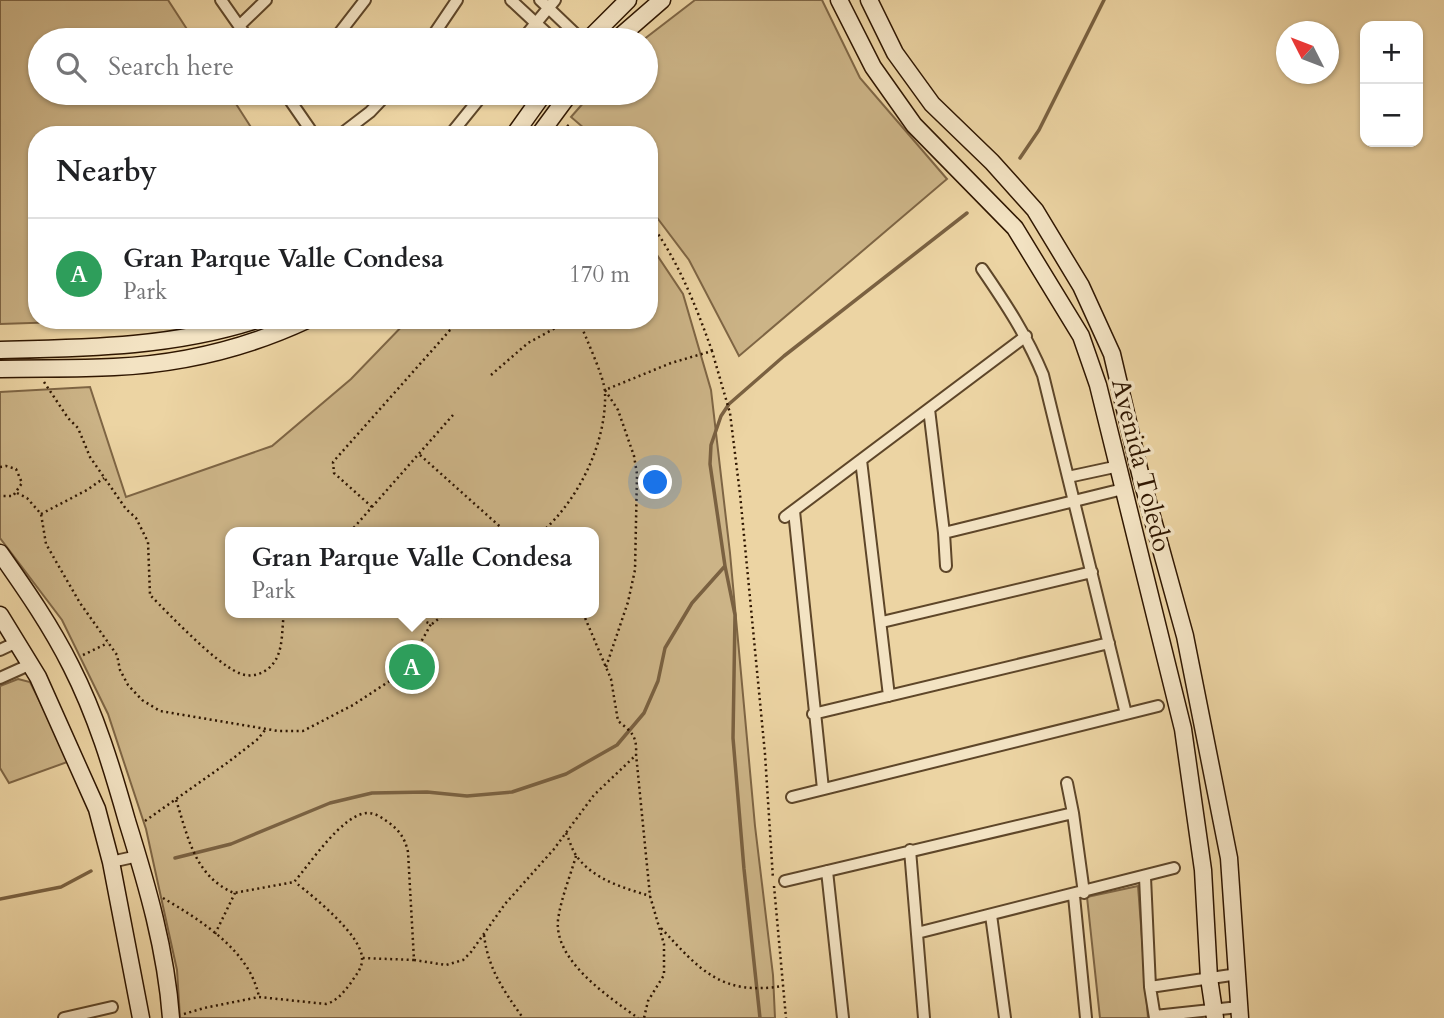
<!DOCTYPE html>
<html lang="en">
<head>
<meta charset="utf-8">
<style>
  body { margin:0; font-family:Cardo,serif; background:#f2f2f2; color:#202124 }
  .controls { position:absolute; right:21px; top:21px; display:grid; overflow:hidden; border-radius:14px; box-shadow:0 2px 5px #0004 }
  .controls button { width:63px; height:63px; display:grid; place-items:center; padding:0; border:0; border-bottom:2px solid #e0e0e0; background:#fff; color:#202124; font:35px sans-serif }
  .compass { position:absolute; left:1276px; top:21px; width:63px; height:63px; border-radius:50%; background:#fff; box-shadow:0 2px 5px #0004; rotate:312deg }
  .you { position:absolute; left:656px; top:483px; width:24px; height:24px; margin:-18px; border:5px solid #fff; border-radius:50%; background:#1a73e8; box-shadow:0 0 0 10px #1a73e833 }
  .badge { display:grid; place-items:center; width:46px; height:46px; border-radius:50%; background:#7c3aed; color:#fff; font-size:23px; font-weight:700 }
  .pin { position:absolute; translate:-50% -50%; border:4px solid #fff; box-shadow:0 2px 7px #0006 }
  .popup { position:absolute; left:225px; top:527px; width:374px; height:91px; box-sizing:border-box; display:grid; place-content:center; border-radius:14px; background:#fff; filter:drop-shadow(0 2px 5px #0005); font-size:23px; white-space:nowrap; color:#757577 }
  .popup b { font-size:26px; color:#202124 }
  .popup::after { content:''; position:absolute; left:50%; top:100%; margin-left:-14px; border:14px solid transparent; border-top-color:#fff }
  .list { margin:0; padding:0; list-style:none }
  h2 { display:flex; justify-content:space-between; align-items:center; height:91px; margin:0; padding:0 28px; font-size:30px }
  h2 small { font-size:23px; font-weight:400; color:#757577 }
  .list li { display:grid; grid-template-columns:46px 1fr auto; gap:21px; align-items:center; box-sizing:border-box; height:112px; padding:0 28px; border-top:2px solid #e0e0e0 }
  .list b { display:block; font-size:26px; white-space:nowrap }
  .list p { margin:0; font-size:23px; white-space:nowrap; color:#757577 }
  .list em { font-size:23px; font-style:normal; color:#757577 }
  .icon { flex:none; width:38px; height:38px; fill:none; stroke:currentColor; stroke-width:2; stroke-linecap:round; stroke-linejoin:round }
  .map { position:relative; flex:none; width:1444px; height:1018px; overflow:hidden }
  .search { position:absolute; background:#fff; box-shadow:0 2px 5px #0004; left:28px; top:28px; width:630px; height:77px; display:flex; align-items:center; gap:18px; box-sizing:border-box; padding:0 24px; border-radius:38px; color:#757577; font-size:26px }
  .panel { position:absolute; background:#fff; box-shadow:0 2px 5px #0004; left:28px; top:126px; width:630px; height:203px; border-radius:28px }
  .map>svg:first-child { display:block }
  .green { fill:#ccb487; stroke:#7e6544; stroke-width:2; fill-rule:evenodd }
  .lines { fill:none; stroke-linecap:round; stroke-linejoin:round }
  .stream { stroke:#7a6141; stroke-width:3.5 }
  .street-casing { stroke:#5e4629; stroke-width:14 }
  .secondary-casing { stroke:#2f1600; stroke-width:19 }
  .path { stroke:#2f1600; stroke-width:2.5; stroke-dasharray:2 3.5; stroke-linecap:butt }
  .street { stroke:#f3e3c3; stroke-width:10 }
  .secondary { stroke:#f3e3c3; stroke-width:16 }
  .labels { text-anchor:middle; stroke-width:7; stroke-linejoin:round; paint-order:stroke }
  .street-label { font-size:26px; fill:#2f1600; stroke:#f3e3c3 }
</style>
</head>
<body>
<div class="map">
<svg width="1444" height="1018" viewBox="0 0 1444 1018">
  <rect width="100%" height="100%" fill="#ecd4a3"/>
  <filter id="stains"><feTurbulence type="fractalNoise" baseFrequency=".00286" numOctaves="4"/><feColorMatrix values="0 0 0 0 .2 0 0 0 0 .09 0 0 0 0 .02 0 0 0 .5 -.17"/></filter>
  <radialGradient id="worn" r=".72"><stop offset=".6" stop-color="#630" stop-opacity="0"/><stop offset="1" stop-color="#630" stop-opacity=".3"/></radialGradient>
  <path class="green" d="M0,0H168L194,40H40V93H229L256,135H37V320H122L0,324Z
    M695,0H822L860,78L947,179L739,356L689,260L649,207V135H592L571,117L592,93H646V40H643Z
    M649,243L683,294L711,390L730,553L755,826L773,975L775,1018H180L177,970L146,829L108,714L62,620L0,538V392L90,387L126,497L272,446L351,379L408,320H649ZM230,532H594V613H230Z
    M18,679L30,682L70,761L9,783L0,768V686Z
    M1138,886L1148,1018H1100L1087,897Z"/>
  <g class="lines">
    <path class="stream" d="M1020,158L1039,130L1104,0
      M725,566L735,615L733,738L744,869L760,1018
      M175,858L231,844L330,803L372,793L427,792L467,796L512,792L566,774L617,745L644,713L658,681L665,648L692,603L725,566L710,464L711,445L721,416L729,404L784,356L967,213
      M0,899L61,887L91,871"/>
    <g class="street-casing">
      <path id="street" d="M221,0L249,40
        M511,0L554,40
        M540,0L582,40
        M239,26L266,0
        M334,40L365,0
        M430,40L457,0
        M522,40L555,0
        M285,93L314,135
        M340,135L370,112L388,93
        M450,135L484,93
        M982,269C1006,304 1027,336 1043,375L1126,714
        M929,409L944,533
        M861,460L889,696
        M1068,477L1119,466
        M794,511L823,789
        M785,517L1026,336
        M946,566L944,533L1123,489
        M882,622L1092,572
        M0,650L17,642
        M0,678L31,664
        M813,714L1109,643
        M1067,783L1073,813
        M792,797L1158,706
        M910,850L924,1018
        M111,862L138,856
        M827,871L843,1018
        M1145,877L1150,987L1155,1018
        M785,881L1073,813L1084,893
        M1074,896L1086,1018
        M991,915L1005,1018
        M917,933L1174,868
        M1150,987L1238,974
        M1155,1016L1239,1007
        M64,1018L112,1007"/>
    </g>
    <g class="secondary-casing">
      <path id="secondary" d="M839,0L873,67L914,125L1015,228L1081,336L1098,385L1183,729L1203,870L1209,978L1215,1018
        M869,0L895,53L932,104L992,162L1035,210L1081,286L1112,354L1140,473L1185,636L1229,858L1240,1018
        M588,40L628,0
        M616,40L662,0
        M514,135L544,93
        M539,135L570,93
        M0,350C87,348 173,347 256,320
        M0,369C38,368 76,369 114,367C180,364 247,348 307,320
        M0,553C26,590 51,626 71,666C96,715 112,768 127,821C147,885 166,950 171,1018
        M0,615L38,677L97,809L111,862L141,1018"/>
    </g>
    <path class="path" d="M567,125L577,135
      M649,221C678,260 696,306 712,351
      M449,329L452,320
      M491,375L528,343L570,320
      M44,382L68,418L78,428L90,457L126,509L136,518L148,542L150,595C170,615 215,663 239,673C254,680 272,671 278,655C283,643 282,626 284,613
      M420,455L506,532
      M0,467L6,466L16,469L22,483L13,496H0
      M17,493L27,498L41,514L46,544L80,603L117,655L120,670L128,685L142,700L160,711L278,731H303L353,705L405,671L431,624L405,613
      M372,507L334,473L333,462L459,320
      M41,514L87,490L104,478
      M318,532H335
      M350,532L453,415
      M542,532C579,499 607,442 605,392C604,376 585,337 579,320
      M583,613L611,679L618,721C632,732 637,736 636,754L650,896L664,944V975L648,1001L644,1018
      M432,624L446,613
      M83,655L108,643
      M606,667L628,602L635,570L637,474L634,456L618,410L605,390L671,363L712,351L730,413L740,494L765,754L773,879
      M176,800C188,836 194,876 234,893L294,882C310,864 343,813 368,813C376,813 382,818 388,822C399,830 405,838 408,852L414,960L362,958
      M145,821L227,763L258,739L265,730
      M566,833C570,841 572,851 578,858C595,880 624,888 650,896
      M576,856C570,877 561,898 558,920C554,961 609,997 638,1018
      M774,886L786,1018
      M163,898C202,921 250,951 259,997
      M661,928C700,970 721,996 783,986
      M215,934L235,893
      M484,935C488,969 504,991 523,1018
      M414,960L446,965L463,960L471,952L505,904L554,849L594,795L635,756
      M184,1014L204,1008L259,997L326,1004C337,1001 343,993 350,984C355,976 362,969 362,960C364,937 313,896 296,883"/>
    <use href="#street" class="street"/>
    <use href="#secondary" class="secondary"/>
  </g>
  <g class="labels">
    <g class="street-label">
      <text transform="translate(1142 465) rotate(76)" y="9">Avenida Toledo</text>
    </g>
  </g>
  <rect width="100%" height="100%" filter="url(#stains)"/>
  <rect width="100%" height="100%" fill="url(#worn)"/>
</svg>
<div class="controls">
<button>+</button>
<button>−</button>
</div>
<svg class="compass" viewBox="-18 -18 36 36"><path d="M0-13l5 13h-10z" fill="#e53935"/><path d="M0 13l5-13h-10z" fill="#757577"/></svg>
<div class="you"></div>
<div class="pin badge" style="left:412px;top:667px;background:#2e9e5b">A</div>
<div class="popup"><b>Gran Parque Valle Condesa</b>Park</div>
<div class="search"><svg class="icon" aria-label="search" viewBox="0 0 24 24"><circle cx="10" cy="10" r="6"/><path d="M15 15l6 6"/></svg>Search here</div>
<section class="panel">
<h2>Nearby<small></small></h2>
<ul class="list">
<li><span class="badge" style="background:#2e9e5b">A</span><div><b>Gran Parque Valle Condesa</b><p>Park</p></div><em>170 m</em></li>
</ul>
</section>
</div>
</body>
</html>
